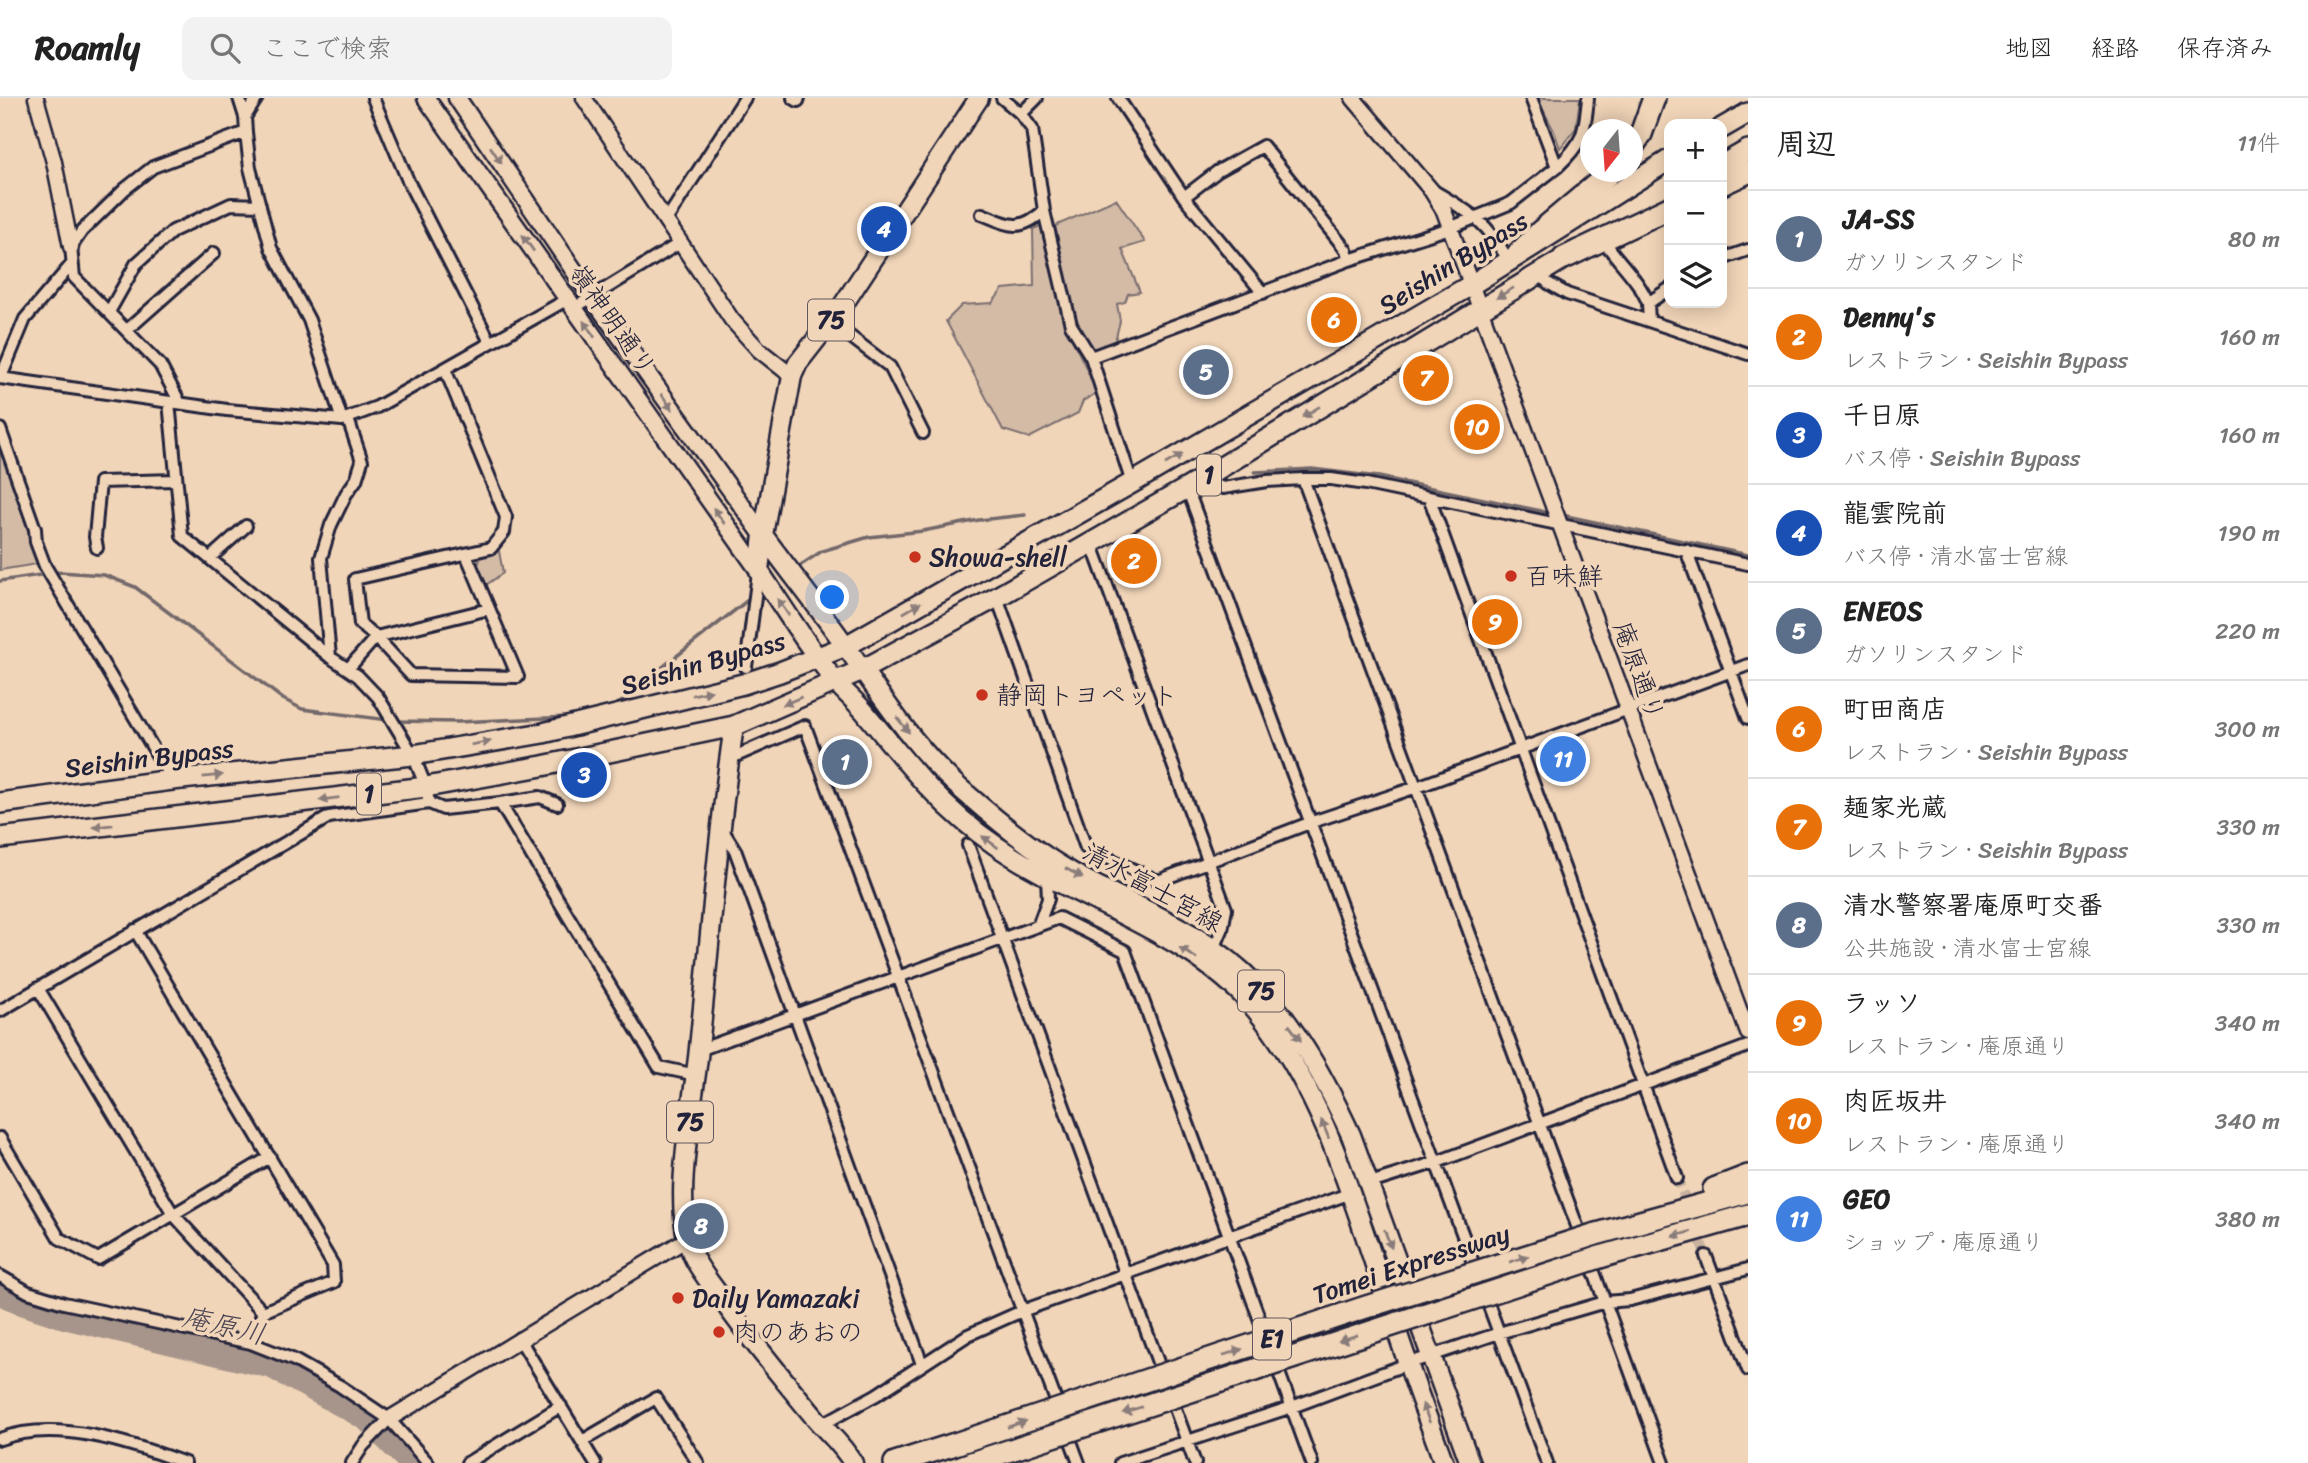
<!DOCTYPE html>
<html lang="ja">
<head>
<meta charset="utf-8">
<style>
  body { margin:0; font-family:Sriracha,"Klee One",sans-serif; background:#f2f2f2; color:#222 }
  .controls { position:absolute; right:21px; top:21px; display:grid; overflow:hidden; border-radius:14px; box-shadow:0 4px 18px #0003 }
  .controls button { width:63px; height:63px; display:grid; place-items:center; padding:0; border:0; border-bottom:2px solid #e0e0e0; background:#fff; color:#222; font:35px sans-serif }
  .compass { position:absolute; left:1580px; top:21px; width:63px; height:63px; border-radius:50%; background:#fff; box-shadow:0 4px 18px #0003; rotate:197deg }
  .you { position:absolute; left:833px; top:500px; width:24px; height:24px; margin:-18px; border:5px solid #fff; border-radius:50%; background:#1a73e8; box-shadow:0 0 0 10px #1a73e833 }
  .badge { display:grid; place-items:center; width:46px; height:46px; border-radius:50%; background:#c8321e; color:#fff; font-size:23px; font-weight:700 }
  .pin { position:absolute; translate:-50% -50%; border:4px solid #fff; box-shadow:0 2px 7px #0006 }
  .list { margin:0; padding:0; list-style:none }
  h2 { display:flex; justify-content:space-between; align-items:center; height:91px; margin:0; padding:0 28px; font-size:30px }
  h2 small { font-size:23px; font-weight:400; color:#767676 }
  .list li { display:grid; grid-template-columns:46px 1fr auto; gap:21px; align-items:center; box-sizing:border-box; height:98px; padding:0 28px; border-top:2px solid #e0e0e0 }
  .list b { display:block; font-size:26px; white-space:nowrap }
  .list p { margin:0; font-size:23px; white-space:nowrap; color:#767676 }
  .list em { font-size:23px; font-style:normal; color:#767676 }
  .icon { flex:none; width:38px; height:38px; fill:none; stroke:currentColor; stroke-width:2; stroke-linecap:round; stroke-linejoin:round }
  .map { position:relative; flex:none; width:1748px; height:1365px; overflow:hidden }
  header { display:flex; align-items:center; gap:42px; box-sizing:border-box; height:98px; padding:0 35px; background:#fff; border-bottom:2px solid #e0e0e0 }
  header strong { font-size:33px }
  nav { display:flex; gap:38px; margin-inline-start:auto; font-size:24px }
  .search { width:490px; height:63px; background:#f2f2f2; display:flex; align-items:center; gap:18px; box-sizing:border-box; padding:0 24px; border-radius:14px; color:#767676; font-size:26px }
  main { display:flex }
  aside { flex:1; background:#fff }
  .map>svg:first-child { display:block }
  .green { fill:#d3bba6; stroke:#7a6e70; stroke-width:2 }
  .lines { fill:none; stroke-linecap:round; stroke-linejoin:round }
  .stream { stroke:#72676b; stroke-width:3.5 }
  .river { stroke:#a7958b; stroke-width:23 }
  .minor-tunnel { stroke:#c8b19f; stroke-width:10; stroke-dasharray:10 5; stroke-linecap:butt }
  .minor-casing { stroke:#22223b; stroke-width:16 }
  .tertiary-casing { stroke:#22223b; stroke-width:19 }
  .secondary-casing { stroke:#22223b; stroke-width:21 }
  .primary-casing { stroke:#22223b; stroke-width:23 }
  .trunk-casing { stroke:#22223b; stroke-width:24 }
  .motorway-casing { stroke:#22223b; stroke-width:26 }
  .minor { stroke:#f1d5b8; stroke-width:10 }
  .tertiary { stroke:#f1d5b8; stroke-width:14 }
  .secondary { stroke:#f1d5b8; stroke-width:16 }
  .primary { stroke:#f1d5b8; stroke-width:18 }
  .trunk { stroke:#f1d5b8; stroke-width:19 }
  .motorway { stroke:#f1d5b8; stroke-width:21 }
  .motorway-bridge-casing { stroke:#22223b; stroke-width:26; stroke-linecap:butt }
  .motorway-bridge { stroke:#f1d5b8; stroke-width:21 }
  .oneway { fill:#8a7c7a }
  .poi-dot { fill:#c8321e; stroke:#f1d5b8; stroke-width:2.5 }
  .labels { text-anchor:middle; stroke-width:7; stroke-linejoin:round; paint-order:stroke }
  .shield { fill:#f1d5b8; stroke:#605860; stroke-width:2 }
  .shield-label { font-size:24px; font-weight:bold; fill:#22223b }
  .street-label { font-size:26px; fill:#22223b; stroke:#f1d5b8 }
  .poi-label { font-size:26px; fill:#22223b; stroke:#f1d5b8; text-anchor:start }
  .water-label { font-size:28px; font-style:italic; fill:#4a4453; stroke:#f1d5b8 }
</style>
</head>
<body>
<header>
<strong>Roamly</strong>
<div class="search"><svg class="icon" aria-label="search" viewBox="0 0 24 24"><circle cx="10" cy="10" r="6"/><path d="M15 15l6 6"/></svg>ここで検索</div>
<nav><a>地図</a><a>経路</a><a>保存済み</a></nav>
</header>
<main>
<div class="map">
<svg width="1748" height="1365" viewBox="0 0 1748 1365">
  <rect width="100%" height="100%" fill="#f1d5b8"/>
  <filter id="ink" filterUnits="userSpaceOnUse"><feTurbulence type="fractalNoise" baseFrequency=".0143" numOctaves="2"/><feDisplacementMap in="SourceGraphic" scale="14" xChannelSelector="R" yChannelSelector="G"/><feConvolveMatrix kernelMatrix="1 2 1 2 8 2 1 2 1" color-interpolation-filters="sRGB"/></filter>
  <g filter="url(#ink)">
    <path class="green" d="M1537,0H1580L1576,30L1560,50L1554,33Z
      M1116,101L1145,144L1122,151L1140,194L1128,196L1125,204L1117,206L1120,223L1115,243L1093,251C1074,238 1061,153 1055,128Z
      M1043,127L1064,225L1098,294L1083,303L1078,315L1029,340L1003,332L946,223L962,207L992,205L1003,191L1034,188L1033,131Z
      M0,348L28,432L37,466L0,472Z
      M499,453L503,475L486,487L477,469L481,459Z"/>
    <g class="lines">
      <path class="stream" d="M1255,374L1312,371L1379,379L1551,415
        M1562,417L1748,457
        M795,471L822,453L869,439L923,433L979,422L1025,417
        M0,483L60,474L104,477L135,489L283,601L302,611L388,622
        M611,609L633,598L645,583L753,498
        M395,623L457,624L570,619"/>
      <path class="river" d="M0,1195L17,1204L66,1220L271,1269L366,1321L410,1365"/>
      <path class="minor-tunnel" d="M1677,1080L1690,1113
        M1695,1128L1706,1158"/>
      <g class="minor-casing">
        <path id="minor" d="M239,0L245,19
          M257,0L245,19L246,34L250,70L271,150L309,222L342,322
          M373,0L409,85L490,244
          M793,0L798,3L799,0
          M1002,0L1021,16L1032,31L1044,113L1071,227L1091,259L1132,385
          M1118,0L1184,99L1263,195
          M1021,16L1037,0
          M1557,69C1583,45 1585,35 1588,0
          M1434,93C1472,116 1486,122 1508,162
          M1184,99L1218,73L1263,48L1346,152L1349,162
          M982,116C1011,128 1019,134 1044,113
          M665,124L745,0
          M1602,140C1616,162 1639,181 1648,205
          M1722,161L1748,152
          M1539,175L1548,185L1567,196L1748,256
          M574,210L680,145
          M109,214L136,166L173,133L231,106L260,107
          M830,223L890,269L923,335
          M1649,223L1648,205L1669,191
          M127,232L214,155
          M1091,259L1349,162L1450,130L1511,105L1557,69L1531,0
          M445,271L506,419L504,434L491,450L355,481L360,526L376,539L411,577L518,579L466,456
          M1,279L25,221L72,166
          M0,280L227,312L342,322L377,309L568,201
          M169,304L182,438L330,559L358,578L378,599L413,657L426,689L429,705L443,711L500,705L659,969L696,977
          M180,305L160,267L74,179L71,149L82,133L125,91L153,69L246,34
          M0,331L35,431L36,444L45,468L172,682
          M1202,381L1223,390L1267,383L1303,381H1331L1366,386L1748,466
          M1303,381L1664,1365
          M1187,390L1547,1365
          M1429,399L1677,1080
          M1091,444L1226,811L1222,832L1214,851
          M97,450L95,439L100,384L176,382
          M1686,452L1748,620
          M210,460L246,428
          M997,499L1086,750L1158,783L1312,724L1417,689L1748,567
          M330,559L321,460L331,427L346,396L356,382L362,363L348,321
          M746,569L758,475
          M348,571L376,539L489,511
          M729,661L805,628L1079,1365
          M500,705L540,699L557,706
          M722,731L735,752L922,1266
          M968,747L1195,1365
          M1038,828L1048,801L1047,780
          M135,832L333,1167L334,1184L263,1214L251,1245
          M38,890L173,1116L263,1214
          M0,913L329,719L429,705
          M699,952L1059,820L1125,853L1312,1365
          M0,1040L59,1140L98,1161L270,1059
          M1367,1086L1437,1064L1748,948
          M1706,1158L1748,1272
          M0,1178L28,1194L64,1205L251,1245L294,1262L340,1288L389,1321L428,1365
          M519,1240L595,1365
          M821,1327L876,1297L968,1237L1022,1213L1351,1095
          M0,1341C57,1320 131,1345 185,1365
          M582,1343L656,1300L698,1365
          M352,1365L363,1348L389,1321
          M467,1365L561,1308
          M1120,1365L1292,1309L1407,1266L1499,1235L1605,1204L1630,1202L1748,1171"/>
      </g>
      <g class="tertiary-casing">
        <path id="tertiary" d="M36,0L54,64L71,149
          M584,0L732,222L759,252L792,278
          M1353,0L1431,92L1444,113L1748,935
          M389,1321L687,1141"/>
      </g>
      <g class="secondary-casing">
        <path id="secondary" d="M426,0L759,473
          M457,0L592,199L763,437"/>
      </g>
      <g class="primary-casing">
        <path id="primary" d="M979,0L841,210L798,265L792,278L763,437L759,473C784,510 808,550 836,584C846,596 859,606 868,618C908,667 942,711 995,747C1077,804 1191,833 1256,912C1321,991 1350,1093 1382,1188C1401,1248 1422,1306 1444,1365
          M763,437C790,474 819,510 845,547C883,600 918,656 969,698C1001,726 1034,753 1071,774C1133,809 1204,832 1255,886C1297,929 1326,983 1351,1037L1470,1365
          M734,628C718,735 710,842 699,950C694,1006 669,1109 694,1160C701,1174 712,1187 721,1200C750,1242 783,1281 816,1321C829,1336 843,1347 853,1365"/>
      </g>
      <g class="trunk-casing">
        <path id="trunk" d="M1722,30L1748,15
          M1722,67L1748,52
          M0,705L172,682L413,657L543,635L743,586L780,574L846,548L1132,385L1471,187L1669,62
          M0,740L426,689L542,668L734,628L862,572L997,499L1187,390L1578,152"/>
      </g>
      <g class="motorway-casing">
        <path id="motorway" d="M1632,49L1641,36L1654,0
          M1722,86L1748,74
          M1519,155L1541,133L1611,74
          M1564,160L1669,110
          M1714,1091L1748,1078
          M1593,1137L1748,1094
          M1600,1159L1748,1117
          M895,1365L952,1347"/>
      </g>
      <use href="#minor" class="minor"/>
      <use href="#tertiary" class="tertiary"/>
      <use href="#secondary" class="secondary"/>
      <use href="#primary" class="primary"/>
      <use href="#trunk" class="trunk"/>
      <use href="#motorway" class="motorway"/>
      <g class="motorway-bridge-casing">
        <path id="motorway-bridge" d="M952,1347L1363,1210L1593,1137
          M971,1365L1600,1159"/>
      </g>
      <use href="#motorway-bridge" class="motorway-bridge"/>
    </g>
    <defs><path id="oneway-solid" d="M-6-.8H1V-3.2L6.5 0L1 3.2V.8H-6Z" transform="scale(1.75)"/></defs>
    <g class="oneway">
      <use href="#oneway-solid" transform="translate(496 57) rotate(56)"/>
      <use href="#oneway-solid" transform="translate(528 145) rotate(-125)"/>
      <use href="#oneway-solid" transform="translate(1505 195) rotate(149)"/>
      <use href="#oneway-solid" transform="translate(589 231) rotate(-125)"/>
      <use href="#oneway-solid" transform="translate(667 304) rotate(54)"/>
      <use href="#oneway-solid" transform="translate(1311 314) rotate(148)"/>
      <use href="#oneway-solid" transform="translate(1174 361) rotate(-30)"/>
      <use href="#oneway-solid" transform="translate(719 418) rotate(-125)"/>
      <use href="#oneway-solid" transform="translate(783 509) rotate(-125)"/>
      <use href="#oneway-solid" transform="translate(912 510) rotate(-30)"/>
      <use href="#oneway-solid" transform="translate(702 595) rotate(-12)"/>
      <use href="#oneway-solid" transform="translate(792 603) rotate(157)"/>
      <use href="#oneway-solid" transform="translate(903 627) rotate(51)"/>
      <use href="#oneway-solid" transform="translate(481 645) rotate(-10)"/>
      <use href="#oneway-solid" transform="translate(213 678) rotate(-6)"/>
      <use href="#oneway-solid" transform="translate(329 701) rotate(173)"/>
      <use href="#oneway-solid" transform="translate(103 728) rotate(174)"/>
      <use href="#oneway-solid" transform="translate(990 744) rotate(-144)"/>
      <use href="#oneway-solid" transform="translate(1074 775) rotate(29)"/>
      <use href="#oneway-solid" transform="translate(1188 855) rotate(-148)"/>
      <use href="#oneway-solid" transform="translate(1295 935) rotate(53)"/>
      <use href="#oneway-solid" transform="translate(1325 1031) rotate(-112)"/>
      <use href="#oneway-solid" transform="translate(1682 1136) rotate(164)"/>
      <use href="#oneway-solid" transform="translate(1388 1141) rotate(69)"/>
      <use href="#oneway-solid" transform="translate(1519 1161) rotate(-18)"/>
      <use href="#oneway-solid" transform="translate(1348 1240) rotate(162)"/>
      <use href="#oneway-solid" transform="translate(1233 1254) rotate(-18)"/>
      <use href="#oneway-solid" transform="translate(1132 1312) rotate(162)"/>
      <use href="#oneway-solid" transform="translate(1426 1315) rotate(-111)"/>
      <use href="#oneway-solid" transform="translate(1017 1326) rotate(-19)"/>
    </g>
  </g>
  <g class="poi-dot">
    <circle cx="915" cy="459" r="7"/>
    <circle cx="1511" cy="478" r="7"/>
    <circle cx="982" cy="597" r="7"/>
    <circle cx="678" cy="1200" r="7"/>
    <circle cx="719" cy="1234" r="7"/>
  </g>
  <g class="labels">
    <g class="shield">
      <rect x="808" y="201.5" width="46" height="41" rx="5"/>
      <rect x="1197" y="356.5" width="24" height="41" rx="5"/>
      <rect x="357" y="675.5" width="24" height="41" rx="5"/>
      <rect x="1238" y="872.5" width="46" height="41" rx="5"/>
      <rect x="667" y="1003.5" width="46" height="41" rx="5"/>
      <rect x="1253" y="1220.5" width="38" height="41" rx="5"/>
    </g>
    <g class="shield-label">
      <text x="831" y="230">75</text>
      <text x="1209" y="385">1</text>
      <text x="369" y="704">1</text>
      <text x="1261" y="901">75</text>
      <text x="690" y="1032">75</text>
      <text x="1272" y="1249">E1</text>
    </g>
    <g class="street-label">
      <text transform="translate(1453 165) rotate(-32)" y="9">Seishin Bypass</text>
      <text transform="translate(613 222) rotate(55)" y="9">嶺神明通り</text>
      <text transform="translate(703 565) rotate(-16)" y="9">Seishin Bypass</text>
      <text transform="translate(1639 573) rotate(70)" y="9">庵原通り</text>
      <text transform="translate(149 660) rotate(-7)" y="9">Seishin Bypass</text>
      <text transform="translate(1153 789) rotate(29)" y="9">清水富士宮線</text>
      <text transform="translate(1411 1166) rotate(-18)" y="9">Tomei Expressway</text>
    </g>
    <g class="poi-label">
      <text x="929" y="468">Showa-shell</text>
      <text x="1525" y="487">百味鮮</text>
      <text x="996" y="606">静岡トヨペット</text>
      <text x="692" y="1209">Daily Yamazaki</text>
      <text x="733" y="1243">肉のあおの</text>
    </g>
    <g class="water-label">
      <text transform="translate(224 1227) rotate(13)" y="10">庵原川</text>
    </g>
  </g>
</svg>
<div class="controls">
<button>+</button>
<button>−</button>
<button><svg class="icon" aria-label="layers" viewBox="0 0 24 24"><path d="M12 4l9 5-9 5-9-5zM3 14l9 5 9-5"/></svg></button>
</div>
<svg class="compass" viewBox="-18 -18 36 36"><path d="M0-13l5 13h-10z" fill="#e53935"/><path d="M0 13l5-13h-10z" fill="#767676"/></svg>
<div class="you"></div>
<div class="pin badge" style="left:845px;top:664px;background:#5c6f8a">1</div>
<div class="pin badge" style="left:1134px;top:463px;background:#e8710a">2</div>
<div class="pin badge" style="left:584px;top:677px;background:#1a4fb4">3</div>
<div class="pin badge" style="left:884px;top:131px;background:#1a4fb4">4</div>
<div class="pin badge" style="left:1206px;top:274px;background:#5c6f8a">5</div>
<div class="pin badge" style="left:1334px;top:222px;background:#e8710a">6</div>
<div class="pin badge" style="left:1426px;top:280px;background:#e8710a">7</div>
<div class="pin badge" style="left:701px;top:1128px;background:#5c6f8a">8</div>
<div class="pin badge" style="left:1495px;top:524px;background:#e8710a">9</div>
<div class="pin badge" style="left:1477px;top:329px;background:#e8710a">10</div>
<div class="pin badge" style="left:1563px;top:661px;background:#3f7fe0">11</div>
</div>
<aside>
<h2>周辺<small>11件</small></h2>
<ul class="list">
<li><span class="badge" style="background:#5c6f8a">1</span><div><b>JA-SS</b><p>ガソリンスタンド</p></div><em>80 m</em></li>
<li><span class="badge" style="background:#e8710a">2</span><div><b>Denny's</b><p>レストラン · Seishin Bypass</p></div><em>160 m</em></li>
<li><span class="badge" style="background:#1a4fb4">3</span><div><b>千日原</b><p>バス停 · Seishin Bypass</p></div><em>160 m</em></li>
<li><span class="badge" style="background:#1a4fb4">4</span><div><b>龍雲院前</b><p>バス停 · 清水富士宮線</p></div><em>190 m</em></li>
<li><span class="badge" style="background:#5c6f8a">5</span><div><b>ENEOS</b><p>ガソリンスタンド</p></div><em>220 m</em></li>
<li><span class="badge" style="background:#e8710a">6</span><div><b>町田商店</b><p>レストラン · Seishin Bypass</p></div><em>300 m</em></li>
<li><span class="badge" style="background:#e8710a">7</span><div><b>麺家光蔵</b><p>レストラン · Seishin Bypass</p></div><em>330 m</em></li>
<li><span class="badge" style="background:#5c6f8a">8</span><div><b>清水警察署庵原町交番</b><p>公共施設 · 清水富士宮線</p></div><em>330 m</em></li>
<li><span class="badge" style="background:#e8710a">9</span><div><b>ラッソ</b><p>レストラン · 庵原通り</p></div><em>340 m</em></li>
<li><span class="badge" style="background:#e8710a">10</span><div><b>肉匠坂井</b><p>レストラン · 庵原通り</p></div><em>340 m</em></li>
<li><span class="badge" style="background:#3f7fe0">11</span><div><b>GEO</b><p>ショップ · 庵原通り</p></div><em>380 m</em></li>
</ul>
</aside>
</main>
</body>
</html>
